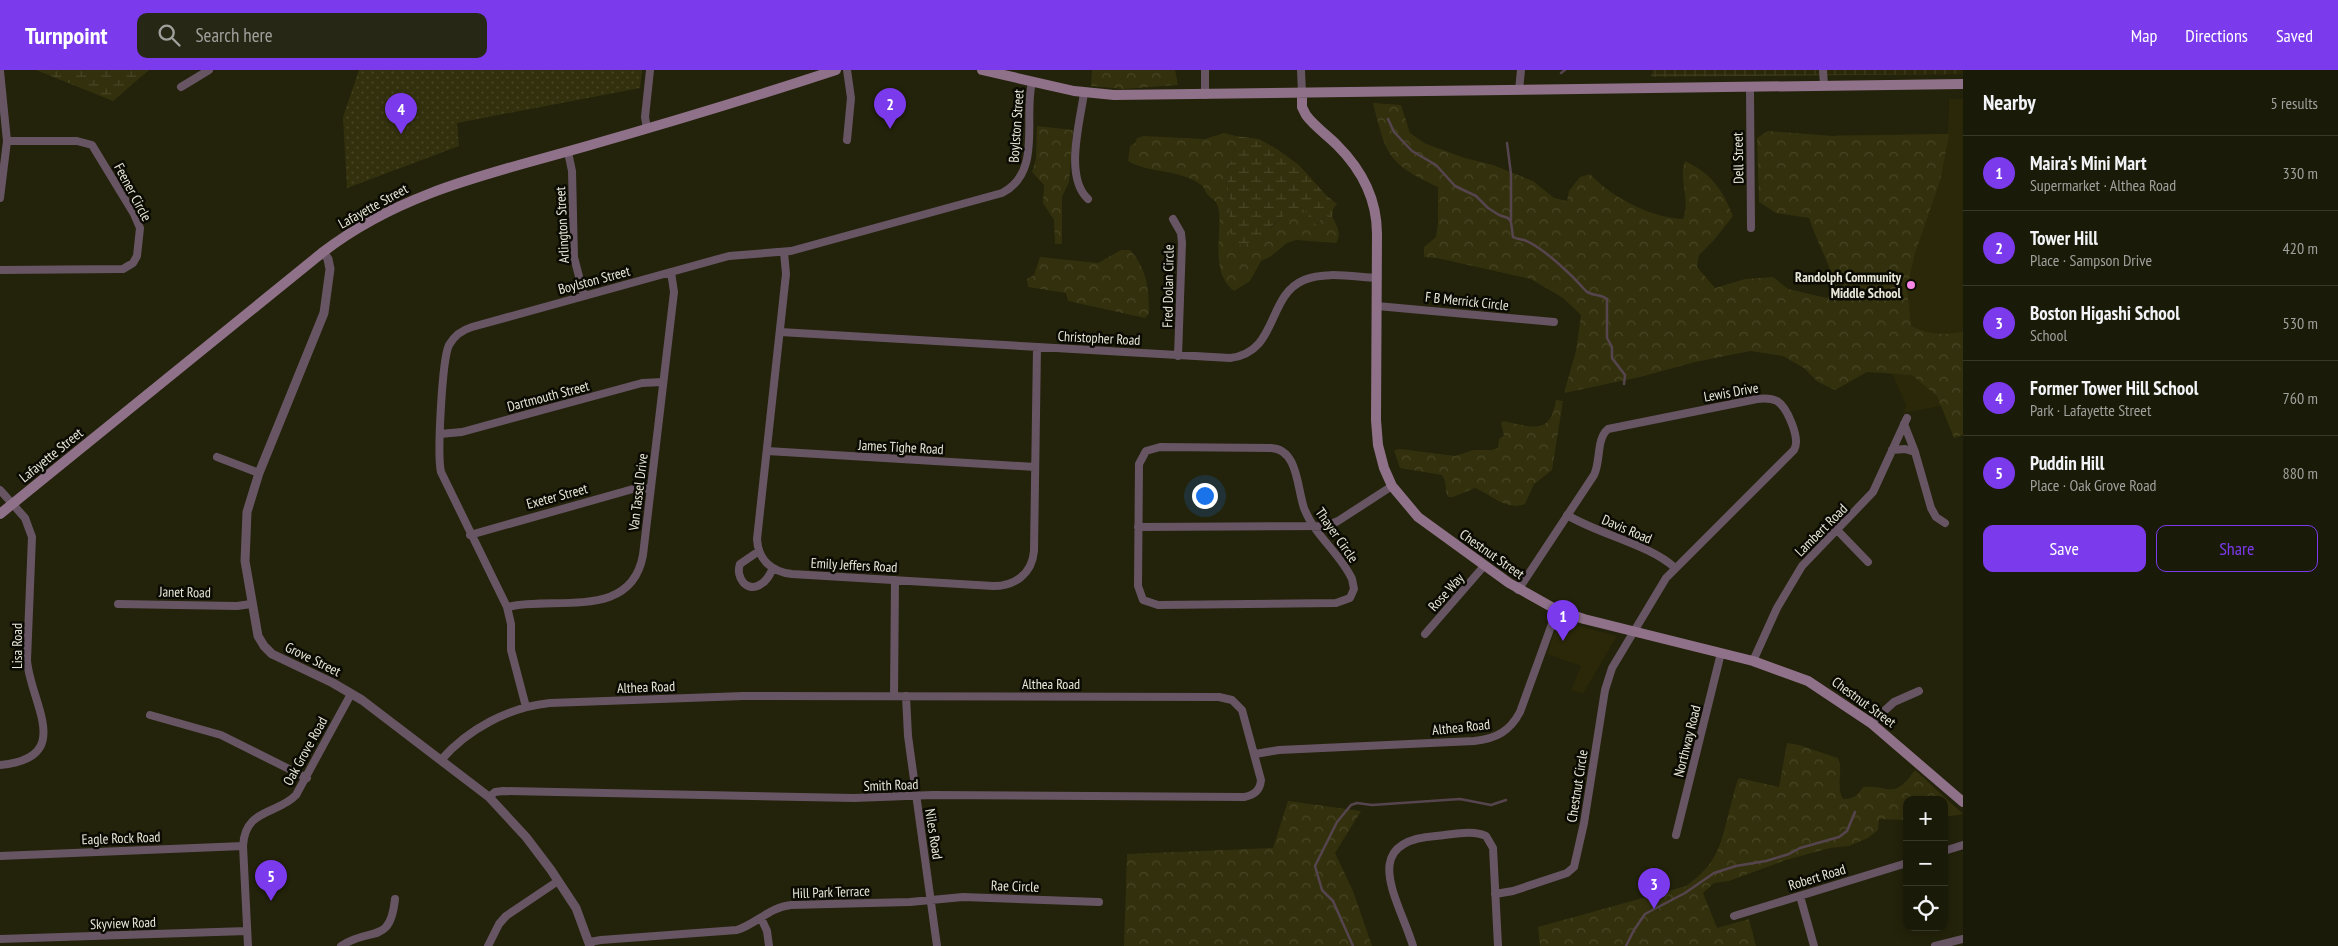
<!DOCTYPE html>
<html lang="en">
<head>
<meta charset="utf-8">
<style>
  body { margin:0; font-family:"PT Sans Narrow",sans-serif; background:#272716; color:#f1f3f6 }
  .controls { position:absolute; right:15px; bottom:15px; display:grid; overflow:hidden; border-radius:10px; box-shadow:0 2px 12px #0003 }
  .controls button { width:45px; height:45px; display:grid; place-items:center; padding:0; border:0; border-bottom:1px solid #383829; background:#1a1a08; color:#f1f3f6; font:25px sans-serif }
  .you { position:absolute; left:1204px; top:425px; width:18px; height:18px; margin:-12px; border:4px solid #fff; border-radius:50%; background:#1a73e8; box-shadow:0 0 0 8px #1a73e833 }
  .badge { display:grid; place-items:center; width:32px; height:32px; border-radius:50%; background:#7c3aed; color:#fff; font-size:16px; font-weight:700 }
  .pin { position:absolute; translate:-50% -41px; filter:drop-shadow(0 1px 2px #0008) }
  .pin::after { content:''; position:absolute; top:26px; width:18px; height:15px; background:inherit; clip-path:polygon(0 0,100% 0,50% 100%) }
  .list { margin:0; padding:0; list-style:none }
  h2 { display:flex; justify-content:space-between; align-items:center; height:65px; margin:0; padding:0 20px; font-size:21px }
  h2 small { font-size:16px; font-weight:400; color:#9fa19c }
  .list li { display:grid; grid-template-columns:32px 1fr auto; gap:15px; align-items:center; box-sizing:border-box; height:75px; padding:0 20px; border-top:1px solid #383829 }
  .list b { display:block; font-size:19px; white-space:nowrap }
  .list p { margin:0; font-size:16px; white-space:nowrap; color:#9fa19c }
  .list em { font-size:16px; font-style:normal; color:#9fa19c }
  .actions { display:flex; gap:10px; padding:15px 20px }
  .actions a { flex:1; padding:11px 0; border:1px solid #7c3aed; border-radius:10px; text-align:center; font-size:18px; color:#7c3aed }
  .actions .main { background:#7c3aed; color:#fff }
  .icon { flex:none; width:28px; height:28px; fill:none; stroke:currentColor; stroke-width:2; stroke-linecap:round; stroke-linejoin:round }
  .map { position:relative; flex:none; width:1963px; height:876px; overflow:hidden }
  header { display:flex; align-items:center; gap:30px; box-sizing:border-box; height:70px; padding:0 25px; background:#7c3aed; color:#fff }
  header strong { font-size:24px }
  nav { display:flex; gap:28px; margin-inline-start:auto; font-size:18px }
  .search { width:350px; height:45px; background:#272716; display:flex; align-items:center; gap:12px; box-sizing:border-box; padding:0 18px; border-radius:10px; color:#9fa19c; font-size:19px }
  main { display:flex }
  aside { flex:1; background:#1a1a08 }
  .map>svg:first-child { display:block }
  .built { fill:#2a2808 }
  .industrial { fill:url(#industrial-grid) }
  .forest { fill:url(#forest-crowns) }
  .wetland { fill:url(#wetland-marsh) }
  .park { fill:url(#park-dots) }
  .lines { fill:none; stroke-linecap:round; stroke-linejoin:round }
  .stream { stroke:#56454f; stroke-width:2.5 }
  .minor { stroke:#675564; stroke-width:8 }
  .tertiary { stroke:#675564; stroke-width:9 }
  .secondary { stroke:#8f7289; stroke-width:10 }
  .poi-dot { fill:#f987e8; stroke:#0c0b03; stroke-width:2 }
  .labels { text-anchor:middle; stroke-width:5; stroke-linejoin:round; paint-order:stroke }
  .street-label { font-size:14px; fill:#e8e7d9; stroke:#0c0b03 }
  .poi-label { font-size:14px; font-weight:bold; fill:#e8e7d9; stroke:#0c0b03; text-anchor:end }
</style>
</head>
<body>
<header>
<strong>Turnpoint</strong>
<div class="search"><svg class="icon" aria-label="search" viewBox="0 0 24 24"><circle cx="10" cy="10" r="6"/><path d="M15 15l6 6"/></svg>Search here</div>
<nav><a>Map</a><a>Directions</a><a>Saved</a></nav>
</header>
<main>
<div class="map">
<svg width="1963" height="876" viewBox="0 0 1963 876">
  <defs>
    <pattern id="industrial-grid" width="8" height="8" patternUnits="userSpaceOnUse" patternTransform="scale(1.25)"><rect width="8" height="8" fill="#2a2808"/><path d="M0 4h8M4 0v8" fill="none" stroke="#3f3d20"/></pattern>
    <pattern id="forest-crowns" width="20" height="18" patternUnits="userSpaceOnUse" patternTransform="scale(1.25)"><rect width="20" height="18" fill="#33310d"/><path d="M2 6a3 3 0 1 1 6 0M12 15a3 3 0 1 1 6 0" fill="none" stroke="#474524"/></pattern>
    <pattern id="wetland-marsh" width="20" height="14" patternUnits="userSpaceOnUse" patternTransform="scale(1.25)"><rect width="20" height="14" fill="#33310d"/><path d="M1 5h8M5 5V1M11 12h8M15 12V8" fill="none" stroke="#474524"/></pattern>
    <pattern id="park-dots" width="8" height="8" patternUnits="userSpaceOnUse" patternTransform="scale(1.25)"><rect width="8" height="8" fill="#33310d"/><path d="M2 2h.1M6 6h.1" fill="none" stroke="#474524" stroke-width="1.8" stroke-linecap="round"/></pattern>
  </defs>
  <rect width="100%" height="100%" fill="#23220a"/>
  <path class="built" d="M1949,29H1963V332L1903,343L1906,335L1837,184L1836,65L1948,64Z
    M1563,552L1617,566L1583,624L1571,620L1581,596L1547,584L1556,558Z"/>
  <path class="industrial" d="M1652,0H1963V4L1651,7Z"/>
  <path class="forest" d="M1092,0H1175L1178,15L1123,19L1091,16Z
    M1373,33L1401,35L1410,63L1426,74L1465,88L1493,95L1533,111L1554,128L1567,131L1569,121L1580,107L1590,104C1613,128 1649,147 1683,149C1691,127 1678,111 1685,91C1712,104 1722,119 1733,146L1714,170L1699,185L1697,197L1715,218L1745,209L1773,207L1788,219L1827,228L1835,216C1829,192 1817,172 1809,148L1776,143L1759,132L1757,68L1768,61L1833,66L1949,64L1940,111L1915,183L1907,218L1911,256C1929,265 1944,265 1963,262V365L1954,368L1937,326L1912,305L1867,302L1835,320L1818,312L1804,298L1783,286L1750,281L1695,292L1640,307L1564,323L1576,281L1581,245L1563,228L1531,209L1437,188L1424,187V177L1436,167L1438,153V117C1388,94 1386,85 1373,33Z
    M1037,56L1073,60L1069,112L1062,127V174H1055L1054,150L1043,133L1044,115L1032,102L1036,89Z
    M1224,63L1236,66V76L1227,106L1230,132L1271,158L1288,141L1301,137L1308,143L1315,157L1320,150L1326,146L1333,148C1337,156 1342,165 1336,173L1296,170L1287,173L1270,187L1261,191L1250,211L1234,221C1205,200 1228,147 1215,131C1213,129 1210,128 1209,126C1205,123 1205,117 1200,114C1179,99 1151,104 1128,91L1130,76L1135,73L1137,68L1143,66L1205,69Z
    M1121,180H1130C1147,199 1149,219 1149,243L1145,248L1068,231L1066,223L1028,217L1027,209L1034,205L1040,187L1098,193Z
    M1556,330L1563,331L1552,400L1534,414L1525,434C1506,441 1492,425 1475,418L1453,427H1448C1444,420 1448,415 1442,405L1400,398L1394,380L1400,379L1455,386L1473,380H1491L1498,378L1499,369L1504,366L1501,353L1503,351C1533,357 1550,366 1556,330Z
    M1787,673L1799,675L1838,688C1844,702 1835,716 1843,729C1853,729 1858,726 1863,717C1891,715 1893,731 1915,700L1963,744L1944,747V730H1907V750L1879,749L1878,760L1868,768L1849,776L1830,778L1786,790L1729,811L1714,813L1703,823L1717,858L1749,849L1756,876H1540L1538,857L1686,816C1720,792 1721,772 1731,734C1734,725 1735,715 1739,708L1779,717Z
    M1288,731L1361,741L1335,783L1353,821L1372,876H1124L1127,784L1273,778Z"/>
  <path class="wetland" d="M36,0H149L113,31Z
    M1236,66L1259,69L1277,79L1299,95L1326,125L1337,134L1333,139L1332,148L1326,146L1319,150L1315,157L1310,155L1308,144L1301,137C1274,144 1267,173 1236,176L1229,158L1230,132L1227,106L1236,76Z"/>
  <path class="park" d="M359,0H642L640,18L457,53L459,76L347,118L343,47Z"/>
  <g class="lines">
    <path class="stream" d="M1561,3L1565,0
      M1388,49L1394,62L1412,81L1436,95L1455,116L1476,126L1488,138L1499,145L1508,148L1511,152L1513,167C1516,169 1520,169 1524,170C1544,178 1572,205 1586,221C1591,226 1601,224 1607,229V268L1612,277V288L1625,305L1624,314
      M1507,73L1511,104V150
      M1353,876L1333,831L1322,820L1315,796L1337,752L1351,735L1357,733L1372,735L1460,729L1491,735L1506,730
      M1626,876L1634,860L1645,844L1685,823L1714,803L1736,796L1766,791L1789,784L1800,778L1839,767L1847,761L1855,742"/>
    <path class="minor" d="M1301,0L1302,23
      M1823,0L1824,16
      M0,1L7,71L0,128
      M181,17L209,0
      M1750,17L1751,158
      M1519,20L1521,0
      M1084,23C1080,52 1064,107 1088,129
      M1205,25V0
      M647,59L645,47L650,0
      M847,70L851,28L847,0
      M568,82L572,101L574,187L584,226
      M1173,149L1181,163L1182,173L1178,286
      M784,182L786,204L757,469C758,490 772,502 792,504L993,516C1015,516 1032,504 1034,481L1037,277
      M0,200L123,199L133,193L137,186L140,158L134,144L92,75L77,71H7
      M1377,236L1554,252
      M780,262L1230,288C1279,282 1266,226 1304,210C1324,201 1355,207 1377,208
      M1904,354L1915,382
      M440,364L462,362L642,313L663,312
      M1160,377L1271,378C1298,379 1297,418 1304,438C1314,465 1340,483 1352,509L1354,519L1350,528L1336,533L1158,535L1143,530L1138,516L1139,394L1146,381Z
      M1892,380L1905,379L1915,382L1931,438L1936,447L1945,453
      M767,381L1035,397
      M217,387L259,403
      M0,420L25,448L32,467L27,590C30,633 76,688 0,695
      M1567,445C1598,464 1651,475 1675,498
      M1138,457L1326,456L1338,451L1392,416
      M1837,460L1868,492
      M470,465L633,419L651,418
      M759,481L740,494C735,507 747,524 761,514C767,511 770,504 773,498
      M118,534L237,536L251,534
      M507,537C553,525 631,552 643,485L674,222L671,202
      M1425,564L1484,496
      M1753,591L1777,538L1802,496L1873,422L1907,348
      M894,626L895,510
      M906,626L908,666L937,876
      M526,637L511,580V554L507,537L441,402C437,385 442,290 449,275C454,266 462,260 472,257L729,186L791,181L1002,123C1043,102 1023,48 1032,12
      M150,645L221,665L307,708
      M1871,653L1894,632L1919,621
      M1255,684L1279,680L1474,671C1496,669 1510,661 1520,642L1557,540
      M441,690C468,659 509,637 550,633L743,626L1219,627L1232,630L1242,640L1261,710C1260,721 1254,725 1244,727L933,725L854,728L503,721L495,722L489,727
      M1676,765L1721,583
      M1944,781L1963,775
      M0,786L243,776
      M1495,824L1513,821L1567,803L1574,797L1584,753L1605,620L1612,598L1666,508L1794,380C1801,369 1787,337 1777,331C1771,328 1764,328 1757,329L1608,359C1596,369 1601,391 1594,405L1518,520
      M1800,826L1814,876
      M1734,846L1907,793
      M761,848L767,861L769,876
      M0,869L247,861
      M589,872L601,870L737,860C756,854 770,837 791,835L910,832L963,827L1099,832
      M248,876L243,776C245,738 277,745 296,725L351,624
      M341,876C371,856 390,876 395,829
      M488,876L499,854L506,846L558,811
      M1413,876C1399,830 1357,771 1436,766C1451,765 1472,759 1486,766L1493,778L1498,876
      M1935,876L1963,869"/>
    <path class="tertiary" d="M323,182L328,189L330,199L324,243L259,403L247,442L245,491L258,566L264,576L272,584L333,613L362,630L489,727L526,767L551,800L576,838L590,876"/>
    <path class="secondary" d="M982,0L1074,21L1114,25L1963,14
      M1302,23V37L1306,45C1314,56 1327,65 1337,75C1361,99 1377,129 1377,164L1376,350L1378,375L1384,398L1392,416L1418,447L1509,513L1557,540L1584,549L1753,591L1808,611L1871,653L1963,732
      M0,444L323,182C402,121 493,103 587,76C671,52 754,27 836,0"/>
  </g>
  <circle class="poi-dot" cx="1911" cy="215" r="5"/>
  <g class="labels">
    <g class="street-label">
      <text transform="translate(1016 56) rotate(-86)" y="5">Boylston Street</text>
      <text transform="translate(1738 88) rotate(-91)" y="5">Dell Street</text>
      <text transform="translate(133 122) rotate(62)" y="5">Feener Circle</text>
      <text transform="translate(373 136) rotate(-29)" y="5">Lafayette Street</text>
      <text transform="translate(562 155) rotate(-93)" y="5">Arlington Street</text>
      <text transform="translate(594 210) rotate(-15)" y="5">Boylston Street</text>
      <text transform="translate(1168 216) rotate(-89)" y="5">Fred Dolan Circle</text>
      <text transform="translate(1467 231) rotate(6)" y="5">F B Merrick Circle</text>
      <text transform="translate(1099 268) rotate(3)" y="5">Christopher Road</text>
      <text transform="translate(1731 322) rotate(-10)" y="5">Lewis Drive</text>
      <text transform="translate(548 326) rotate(-15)" y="5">Dartmouth Street</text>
      <text transform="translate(901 377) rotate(3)" y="5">James Tighe Road</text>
      <text transform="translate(51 385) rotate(-39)" y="5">Lafayette Street</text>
      <text transform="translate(638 422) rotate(-83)" y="5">Van Tassel Drive</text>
      <text transform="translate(557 426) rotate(-15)" y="5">Exeter Street</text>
      <text transform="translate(1627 459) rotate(23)" y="5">Davis Road</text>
      <text transform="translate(1821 460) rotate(-45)" y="5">Lambert Road</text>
      <text transform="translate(1337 465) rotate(55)" y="5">Thayer Circle</text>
      <text transform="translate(1492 484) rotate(35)" y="5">Chestnut Street</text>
      <text transform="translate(854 495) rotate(3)" y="5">Emily Jeffers Road</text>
      <text transform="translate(185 522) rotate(1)" y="5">Janet Road</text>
      <text transform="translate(1446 522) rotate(-48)" y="5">Rose Way</text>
      <text transform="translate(17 576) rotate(-90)" y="5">Lisa Road</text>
      <text transform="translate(313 589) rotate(26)" y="5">Grove Street</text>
      <text x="1051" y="619">Althea Road</text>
      <text transform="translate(646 617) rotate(-2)" y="5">Althea Road</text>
      <text transform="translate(1864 632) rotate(36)" y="5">Chestnut Street</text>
      <text transform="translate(1461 657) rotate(-6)" y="5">Althea Road</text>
      <text transform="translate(1687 671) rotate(-76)" y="5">Northway Road</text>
      <text transform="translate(305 681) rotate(-61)" y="5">Oak Grove Road</text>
      <text transform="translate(891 715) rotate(-2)" y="5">Smith Road</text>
      <text transform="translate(1577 716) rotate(-81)" y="5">Chestnut Circle</text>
      <text transform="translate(934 764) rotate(81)" y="5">Niles Road</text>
      <text transform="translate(121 768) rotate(-2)" y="5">Eagle Rock Road</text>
      <text transform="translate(1817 807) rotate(-17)" y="5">Robert Road</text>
      <text transform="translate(1015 816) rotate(2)" y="5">Rae Circle</text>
      <text transform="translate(831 822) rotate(-2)" y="5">Hill Park Terrace</text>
      <text transform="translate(123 853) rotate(-2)" y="5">Skyview Road</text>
    </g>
    <g class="poi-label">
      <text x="1901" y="212">Randolph Community<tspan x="1901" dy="16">Middle School</tspan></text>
    </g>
  </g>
</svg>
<div class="controls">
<button>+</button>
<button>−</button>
<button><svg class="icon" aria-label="locate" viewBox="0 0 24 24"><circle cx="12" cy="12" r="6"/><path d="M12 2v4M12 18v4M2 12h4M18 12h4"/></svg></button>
</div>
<div class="you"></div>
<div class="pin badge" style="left:1563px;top:571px">1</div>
<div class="pin badge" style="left:890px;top:59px">2</div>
<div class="pin badge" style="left:1654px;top:839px">3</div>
<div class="pin badge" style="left:401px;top:64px">4</div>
<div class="pin badge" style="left:271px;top:831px">5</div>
</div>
<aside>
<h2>Nearby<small>5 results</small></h2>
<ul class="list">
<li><span class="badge">1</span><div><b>Maira's Mini Mart</b><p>Supermarket · Althea Road</p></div><em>330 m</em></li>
<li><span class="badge">2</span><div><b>Tower Hill</b><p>Place · Sampson Drive</p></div><em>420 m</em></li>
<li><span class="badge">3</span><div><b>Boston Higashi School</b><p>School</p></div><em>530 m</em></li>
<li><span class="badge">4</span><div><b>Former Tower Hill School</b><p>Park · Lafayette Street</p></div><em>760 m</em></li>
<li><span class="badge">5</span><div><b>Puddin Hill</b><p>Place · Oak Grove Road</p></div><em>880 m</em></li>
</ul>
<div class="actions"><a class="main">Save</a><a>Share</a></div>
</aside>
</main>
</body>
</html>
